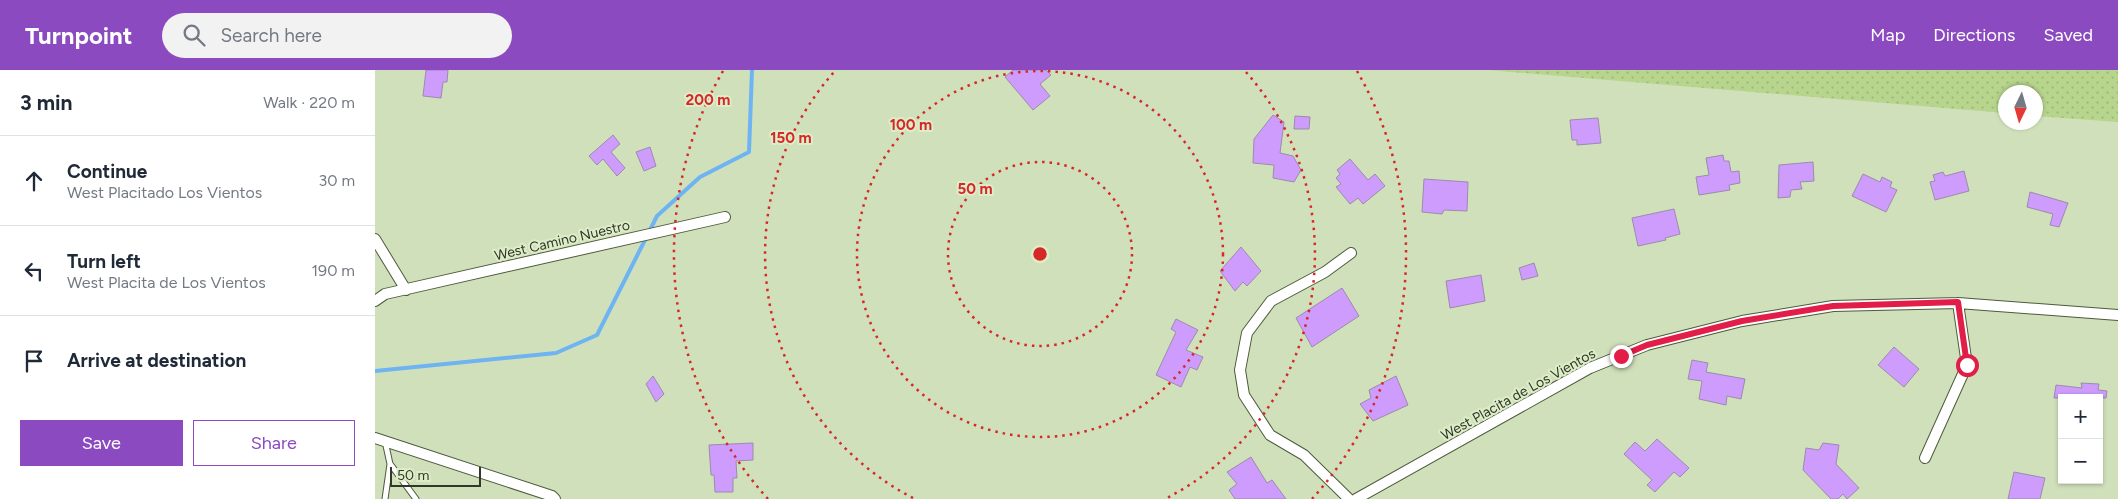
<!DOCTYPE html>
<html lang="en">
<head>
<meta charset="utf-8">
<style>
  body { margin:0; font-family:Figtree,sans-serif; background:#f2f2f3; color:#1f2937 }
  .controls { position:absolute; right:15px; bottom:15px; display:grid; overflow:hidden; border-radius:0px; box-shadow:0 1px 4px #0004 }
  .controls button { width:45px; height:45px; display:grid; place-items:center; padding:0; border:0; border-bottom:1px solid #e0e1e3; background:#fff; color:#1f2937; font:25px sans-serif }
  .compass { position:absolute; left:1623px; top:15px; width:45px; height:45px; border-radius:50%; background:#fff; box-shadow:0 1px 4px #0004; rotate:185deg }
  .scale { position:absolute; left:15px; bottom:12px; width:91px; box-sizing:border-box; padding-left:5px; border:2px solid #313729; border-top:0; font-size:14px; line-height:18px; white-space:nowrap; color:#313729; -webkit-text-stroke:4px #ddedc8; paint-order:stroke }
  .stop { position:absolute; width:15px; height:15px; margin:-11px; border:4px solid #e11d48; border-radius:50%; background:#fff }
  .stop.end { background:#e11d48; border-color:#fff; box-shadow:0 1px 5px #0008 }
  .list { margin:0; padding:0; list-style:none }
  h2 { display:flex; justify-content:space-between; align-items:center; height:65px; margin:0; padding:0 20px; font-size:21px }
  h2 small { font-size:16px; font-weight:400; color:#747a83 }
  .list li { display:grid; grid-template-columns:32px 1fr auto; gap:15px; align-items:center; box-sizing:border-box; height:90px; padding:0 20px; border-top:1px solid #e0e1e3 }
  .list b { display:block; font-size:19px; white-space:nowrap }
  .list p { margin:0; font-size:16px; white-space:nowrap; color:#747a83 }
  .list em { font-size:16px; font-style:normal; color:#747a83 }
  .actions { display:flex; gap:10px; padding:15px 20px }
  .actions a { flex:1; padding:11px 0; border:1px solid #8b4abf; border-radius:0px; text-align:center; font-size:18px; color:#8b4abf }
  .actions .main { background:#8b4abf; color:#fff }
  .icon { flex:none; width:28px; height:28px; fill:none; stroke:currentColor; stroke-width:2; stroke-linecap:round; stroke-linejoin:round }
  .map { position:relative; flex:none; width:1743px; height:429px; overflow:hidden }
  header { display:flex; align-items:center; gap:30px; box-sizing:border-box; height:70px; padding:0 25px; background:#8b4abf; color:#fff }
  header strong { font-size:24px }
  nav { display:flex; gap:28px; margin-inline-start:auto; font-size:18px }
  .search { width:350px; height:45px; background:#f2f2f3; display:flex; align-items:center; gap:12px; box-sizing:border-box; padding:0 18px; border-radius:28px; color:#747a83; font-size:19px }
  main { display:flex }
  aside { flex:1; background:#fff }
  .map>svg:first-child { display:block }
  .park { fill:url(#park-dots) }
  .lines { fill:none; stroke-linecap:round; stroke-linejoin:round }
  .stream { stroke:#6eb4f2; stroke-width:4 }
  .building { fill:#ce9cfd; stroke:#9b8bac }
  .lane-casing { stroke:#4d5a3b; stroke-width:7 }
  .street-casing { stroke:#4d5a3b; stroke-width:12 }
  .lane { stroke:#fff; stroke-width:5 }
  .street { stroke:#fff; stroke-width:10 }
  .route { stroke:#e11d48; stroke-width:6 }
  .ring { fill:none; stroke:#d62828; stroke-width:2.5; stroke-dasharray:2.5 5 }
  .labels { text-anchor:middle; stroke-width:4; stroke-linejoin:round; paint-order:stroke }
  .street-label { font-size:14px; fill:#313729; stroke:#ddedc8 }
  .centre { fill:#d62828; stroke:#ddedc8; stroke-width:2.5 }
  .ring-label { font-size:15px; text-anchor:middle; font-weight:bold; fill:#d62828; stroke:#ddedc8; stroke-width:4; stroke-linejoin:round; paint-order:stroke }
</style>
</head>
<body>
<header>
<strong>Turnpoint</strong>
<div class="search"><svg class="icon" aria-label="search" viewBox="0 0 24 24"><circle cx="10" cy="10" r="6"/><path d="M15 15l6 6"/></svg>Search here</div>
<nav><a>Map</a><a>Directions</a><a>Saved</a></nav>
</header>
<main>
<aside>
<h2>3 min<small>Walk · 220 m</small></h2>
<ul class="list">
<li><svg class="icon" aria-label="ahead" viewBox="0 0 24 24"><path d="M12 20V5M6 11l6-6 6 6"/></svg><div><b>Continue</b><p>West Placitado Los Vientos</p></div><em>30 m</em></li>
<li><svg class="icon" aria-label="left" viewBox="0 0 24 24"><path d="M17 20v-9H6M10 6l-5 5 5 5"/></svg><div><b>Turn left</b><p>West Placita de Los Vientos</p></div><em>190 m</em></li>
<li><svg class="icon" aria-label="arrive" viewBox="0 0 24 24"><path d="M6 21V4h12l-3 4 3 4H6"/></svg><div><b>Arrive at destination</b></div></li>
</ul>
<div class="actions"><a class="main">Save</a><a>Share</a></div>
</aside>
<div class="map">
<svg width="1743" height="429" viewBox="0 0 1743 429">
  <defs>
    <pattern id="park-dots" width="8" height="8" patternUnits="userSpaceOnUse" patternTransform="scale(1.25)"><rect width="8" height="8" fill="#b7d58c"/><path d="M2 2h.1M6 6h.1" fill="none" stroke="#9eb779" stroke-width="1.8" stroke-linecap="round"/></pattern>
  </defs>
  <rect width="100%" height="100%" fill="#d0e0bb"/>
  <path class="park" d="M1113,0H1743V52L1661,46L1660,22H1630V43Z"/>
  <g class="lines">
    <path class="stream" d="M274,162L282,146L325,107L374,82L377,0
      M0,301L181,283L222,265L271,168"/>
  </g>
  <path class="building" d="M51,0H73L72,12H68L66,28L48,26Z
    M638,0H671L676,5L665,14L675,26L658,40L630,7Z
    M898,45L909,52L905,83L918,86L926,100L919,112L898,108L899,95L878,93L879,69Z
    M920,46L935,47L934,59H919Z
    M1223,48L1226,73L1202,75V70H1197L1195,50Z
    M238,65L245,74L236,82L250,98L242,106L228,89L222,95L214,86Z
    M275,77L281,96L269,101L261,82Z
    M1348,85L1349,91H1354L1356,102L1364,101L1365,113L1354,115L1355,120L1324,125L1321,107L1334,105L1331,88Z
    M975,89L993,110L1000,104L1010,116L988,134L983,128L975,134L961,117L966,114L961,108L965,104L962,100Z
    M1438,92L1439,111L1425,112L1427,119L1416,120L1415,127L1403,128L1404,95Z
    M1589,101L1594,121L1560,130L1555,112L1560,111L1558,105L1568,102L1570,106Z
    M1488,104L1505,112L1507,107L1517,112L1515,117L1522,120L1511,142L1477,126Z
    M1049,109L1093,112L1092,141L1069,140L1067,144L1047,142Z
    M1655,122L1693,133L1684,157L1675,155L1678,144L1652,137Z
    M1299,139L1305,164L1290,168L1291,170L1263,176L1257,148Z
    M866,177L886,201L872,216L868,212L860,221L845,201Z
    M1159,193L1163,206L1147,210L1144,198Z
    M1106,205L1110,231L1075,238L1071,211Z
    M967,218L984,246L937,277L921,248Z
    M801,249L823,260L811,280L828,287L822,300L815,297L806,317L781,305L801,262L796,259Z
    M1519,277L1544,299L1529,317L1503,295Z
    M1317,290L1333,293L1331,302L1370,309L1366,329L1352,326L1351,335L1324,329L1327,311L1313,309Z
    M278,306L289,324L281,332L271,314Z
    M1021,306L1033,335L998,351L985,334L996,328L994,320Z
    M1706,313L1724,314L1723,320L1732,321L1731,328H1679L1681,315L1707,318Z
    M1282,369L1314,398L1305,407L1299,402L1280,422L1272,415L1277,410L1249,384L1260,372L1270,381Z
    M378,373V390L361,391L362,408H358V422H340L339,405H336L334,375Z
    M1448,373L1464,375L1461,394L1484,418L1472,429L1468,424L1463,429H1456L1428,400L1431,378L1444,380Z
    M876,387L892,413L897,410L911,429H860L854,420L862,414L852,402Z
    M1639,402L1670,408L1665,429H1633Z"/>
  <g class="lines">
    <g class="lane-casing">
      <path id="lane" d="M10,371L15,394L10,429
        M16,395L41,429"/>
    </g>
    <g class="street-casing">
      <path id="street" d="M0,169L31,220
        M0,231L10,224L350,147
        M0,368L177,426L180,429
        M1550,388L1592,295L1583,233
        M974,429L929,385L895,365L869,325L865,300L872,263L896,231L950,202L976,183
        M981,429L1215,298L1272,275L1367,251L1458,236L1583,233L1743,245"/>
    </g>
    <use href="#lane" class="lane"/>
    <use href="#street" class="street"/>
  </g>
  <g class="lines">
    <path class="route" d="M1246,286L1272,275L1367,251L1458,236L1583,232L1592,295"/>
  </g>
  <g class="ring">
    <circle cx="665" cy="184" r="92"/>
    <circle cx="665" cy="184" r="183"/>
    <path d="M538 428A275 275 0 0 1 459 2M871 2A275 275 0 0 1 792 428"/>
    <path d="M393 429A366 366 0 0 1 348 1M982 1A366 366 0 0 1 937 429"/>
  </g>
  <g class="labels">
    <g class="street-label">
      <text transform="translate(187 170) rotate(-13)" y="5">West Camino Nuestro</text>
      <text transform="translate(1143 324) rotate(-29)" y="5">West Placita de Los Vientos</text>
    </g>
  </g>
  <circle cx="665" cy="184" r="8" class="centre"/>
  <g class="ring-label">
    <text x="333" y="35">200 m</text>
    <text x="536" y="60">100 m</text>
    <text x="416" y="73">150 m</text>
    <text x="600" y="124">50 m</text>
  </g>
</svg>
<div class="controls">
<button>+</button>
<button>−</button>
</div>
<svg class="compass" viewBox="-18 -18 36 36"><path d="M0-13l5 13h-10z" fill="#e53935"/><path d="M0 13l5-13h-10z" fill="#747a83"/></svg>
<div class="scale">50 m</div>
<div class="stop" style="left:1592px;top:295px"></div>
<div class="stop end" style="left:1246px;top:286px"></div>
</div>
</main>
</body>
</html>
